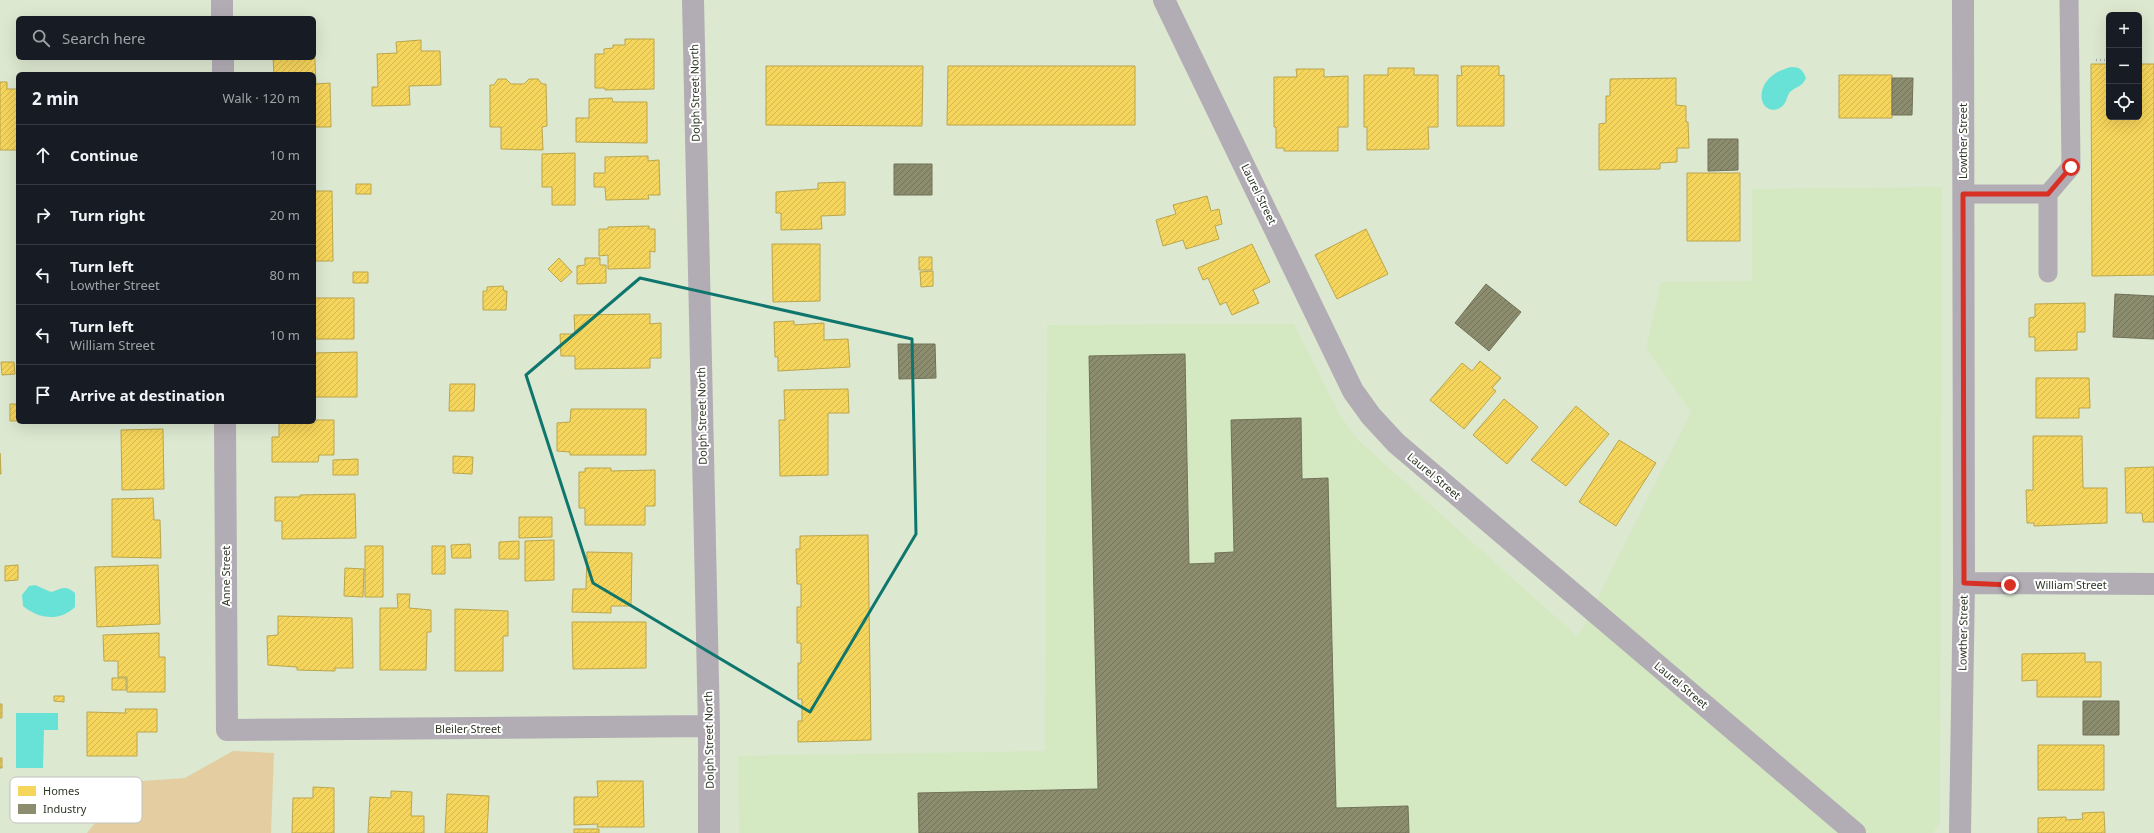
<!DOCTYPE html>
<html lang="en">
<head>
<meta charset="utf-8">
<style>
  body { margin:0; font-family:"Noto Sans",sans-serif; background:#242831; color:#f1f3f6 }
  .controls { position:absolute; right:12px; top:12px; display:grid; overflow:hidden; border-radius:6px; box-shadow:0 4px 16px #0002 }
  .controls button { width:36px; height:36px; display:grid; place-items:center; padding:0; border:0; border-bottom:1px solid #363941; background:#171b24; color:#f1f3f6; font:20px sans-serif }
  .stop { position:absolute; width:12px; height:12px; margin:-9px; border:3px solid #d93025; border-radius:50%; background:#fff }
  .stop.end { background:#d93025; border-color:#fff; box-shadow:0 1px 4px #0008 }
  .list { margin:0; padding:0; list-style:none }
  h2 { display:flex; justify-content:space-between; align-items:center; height:52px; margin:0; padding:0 16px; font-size:17px }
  h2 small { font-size:13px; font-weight:400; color:#9ea1a6 }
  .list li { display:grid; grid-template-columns:26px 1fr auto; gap:12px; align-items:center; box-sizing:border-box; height:60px; padding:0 16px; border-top:1px solid #363941 }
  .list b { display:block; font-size:15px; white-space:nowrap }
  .list p { margin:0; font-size:13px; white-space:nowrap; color:#9ea1a6 }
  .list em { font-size:13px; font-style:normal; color:#9ea1a6 }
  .icon { flex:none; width:22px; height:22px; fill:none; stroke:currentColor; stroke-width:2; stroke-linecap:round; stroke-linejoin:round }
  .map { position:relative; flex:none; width:2154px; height:833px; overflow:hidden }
  .search { position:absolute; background:#171b24; box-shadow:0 4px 16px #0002; left:16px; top:16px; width:300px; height:44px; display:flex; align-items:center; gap:10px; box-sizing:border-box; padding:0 14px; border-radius:6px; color:#9ea1a6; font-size:15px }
  .panel { position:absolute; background:#171b24; box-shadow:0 4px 16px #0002; left:16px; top:72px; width:300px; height:352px; border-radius:6px }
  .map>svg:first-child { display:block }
  .built { fill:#d4e9c1 }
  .green { fill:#e3cda1 }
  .water { fill:#68e2d6 }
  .homes { fill:url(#homes-hatch); stroke:#baa64c }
  .industry { fill:url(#industry-hatch); stroke:#707258 }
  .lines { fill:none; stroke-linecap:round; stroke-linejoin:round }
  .path { stroke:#aaaaa9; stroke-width:2.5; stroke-dasharray:1 3; stroke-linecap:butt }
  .service { stroke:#b2acb5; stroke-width:19 }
  .minor { stroke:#b2acb5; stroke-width:22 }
  .route { stroke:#d93025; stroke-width:5 }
  .marked { fill:none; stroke:#0f766e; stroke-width:3; stroke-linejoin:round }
  .labels { text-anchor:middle; stroke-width:4; stroke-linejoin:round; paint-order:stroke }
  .street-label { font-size:11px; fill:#2e3725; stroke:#fff }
  .key { fill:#fff; stroke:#c0c3be; stroke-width:1 }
  .key-label { font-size:11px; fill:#2e3725 }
</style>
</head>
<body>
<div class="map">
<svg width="2154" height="833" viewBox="0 0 2154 833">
  <defs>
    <pattern id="homes-hatch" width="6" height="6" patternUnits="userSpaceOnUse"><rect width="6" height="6" fill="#f6d55c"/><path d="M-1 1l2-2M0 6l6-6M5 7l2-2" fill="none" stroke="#d3b750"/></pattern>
    <pattern id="industry-hatch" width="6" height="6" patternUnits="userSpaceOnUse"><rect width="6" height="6" fill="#8c8c6e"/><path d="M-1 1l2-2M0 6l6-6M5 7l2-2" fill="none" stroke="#73735a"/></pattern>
  </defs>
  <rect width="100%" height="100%" fill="#dce8d0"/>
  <path class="built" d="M1942,187L1940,822L1933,833H739L738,756L1045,751L1047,325L1294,324L1341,417L1358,440L1578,637L1691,412L1646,348L1661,282L1752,281V189Z"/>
  <path class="green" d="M233,751L274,753L271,833H87L128,782L185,778Z"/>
  <path class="water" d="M1791,67C1800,67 1803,70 1806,78C1802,87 1797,86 1790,92C1786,97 1787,104 1780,108C1758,119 1749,77 1791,67Z
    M35,585L51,592C61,589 65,584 75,593V607C59,622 39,619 23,606L22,595L29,586Z
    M16,713H58V730H44L43,768H16Z"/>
  <path class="homes" d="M625,39H654V89L605,90V88H595V54H604V49L613,48V45H625Z
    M421,40V51H440L441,85L409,86L410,105L372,106V87H378L377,54L397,53L396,42Z
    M314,41L316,84L330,83L331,127H314V74H274L273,58H314Z
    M2091,64H2109V117H2139V64H2154V275L2092,276Z
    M766,66H923L922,126L766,125Z
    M948,66H1135V125H947Z
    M1461,66H1499V76L1504,75V126H1457V75L1462,76Z
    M1388,68H1414V75H1438V127H1428L1429,149L1367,150V127H1364V75H1388Z
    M1296,69H1324V77L1348,76V127H1338V151H1284V148H1276V127H1274V77H1297Z
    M1839,75H1892V118H1839Z
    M1676,78V105L1686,106V122H1688L1689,148H1677V162L1660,163V169L1599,170V124L1606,123V96H1610V79Z
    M498,79H506L511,84H524L529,79H538L542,84H546L547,126L542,127L543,150L501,149V127H490V85H494Z
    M0,82H7V89H18V150H0Z
    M612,98L613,102H647V143L576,142V118H589V99Z
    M575,153V205H552V187H542V154Z
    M648,156V161L659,160L660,195H648L649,199L606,200L605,187H594V173H605V157Z
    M1687,173H1740V241H1687Z
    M845,182V215L821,216L822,229L781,230V213H776V192L818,189V183Z
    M356,184H371V194H356Z
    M314,191H332L333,261H314Z
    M1207,196L1211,211L1219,209L1222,224L1215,226L1219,239L1186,249L1183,240L1163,246L1156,220L1176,214L1173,205Z
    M649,226V229H655V252L650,251V268L608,269V255L599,256V229H608V227Z
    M1366,229L1388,274L1337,299L1315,255Z
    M772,244H820V301L773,302Z
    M1252,244L1270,282L1253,290L1259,303L1232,315L1226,302L1220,305L1208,278L1203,280L1198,268Z
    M919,257H932V270H919Z
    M559,258L572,272L561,282L548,269Z
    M585,258H600V265H606V283L577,284V266L585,265Z
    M933,271V286L921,287L920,272Z
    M353,272H368V283H353Z
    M503,286L504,291H507L506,310H483V291H487V287Z
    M314,298H354V339H314Z
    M2085,303V332H2077V350L2035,351V337H2029V318L2035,317V304Z
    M650,314V324L661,323V358H650V368L575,369V356H561L560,334H575L574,315Z
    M794,321V325L824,323V340L848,339L850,367L778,371V357H775L774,322Z
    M357,352V397H314V353Z
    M1480,361L1501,378L1492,388L1496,391L1464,429L1430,400L1462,363L1472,371Z
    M1,362H14L15,374L2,375Z
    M2036,378H2089L2090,408H2079V418H2036Z
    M450,384H475L474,411H449Z
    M848,389L849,413H828V475L780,476L779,420H785L784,390Z
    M1504,399L1538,427L1507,464L1473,435Z
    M10,404H18V421H10Z
    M1576,406L1609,434L1566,486L1531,460Z
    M571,409H646V455H570V452L557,451V423L570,422Z
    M314,420H334V455H319L318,462H272V437H279V422H314Z
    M163,429L164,489L122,490L121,430Z
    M2033,436H2082L2083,488H2107V523L2034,526V523H2027L2026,490H2033Z
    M1619,440L1656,463L1616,526L1579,502Z
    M0,453L1,474H0Z
    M453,456L473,457L472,474L453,473Z
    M358,459V475H333V460Z
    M2154,467V522H2143L2142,513H2126L2125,468Z
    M585,468H611V471L655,470V506H645V525H585V508H579V472H585Z
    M355,494L356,538L282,539V521H275V497H300V495Z
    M153,498L154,520H160L161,558L112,557V499Z
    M519,517H552V537L519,538Z
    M868,535L871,740L798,742V721H802V699H798V663H801V643H797V607H801V584H797L796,549H800V536Z
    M554,540V580L525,581V541Z
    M519,541V559H499V542Z
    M470,544L471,558H452L451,545Z
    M365,546H383V597H365Z
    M432,546H445V574H432Z
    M587,552L632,553L631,606H611V613L572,612L573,589H586Z
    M18,565V580L5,581V566Z
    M158,565L160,624L97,627L95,567Z
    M345,568L364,569L363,597L344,596Z
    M397,594H410L409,608L431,610V632H427L426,670H380V608H398Z
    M455,609L508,611V636H503V671H455Z
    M278,616L352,618L353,668H335V671L297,670V667L268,665L267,636L278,635Z
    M572,622H646V668L573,669Z
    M159,633V657H165V692H127V677H118V661H104L103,635Z
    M2085,653V662H2101V697H2037V680L2022,681V654Z
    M112,678H126V690H112Z
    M54,696H64V702L54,701Z
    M0,704H2V718H0Z
    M125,709H157V732H137V756H87V712L126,713Z
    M2038,745H2104V790H2038Z
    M0,758H2V768H0Z
    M597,781H643L644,827H597L598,824L574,825V797H598Z
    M313,787L334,788V833H292L293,798H313Z
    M391,791L412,792L411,816H424V833H368L370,797L391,798Z
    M447,794L489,796L487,833H445Z
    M2104,812L2105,833H2038V818L2066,817V820L2083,819L2082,813Z
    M574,829H599V833H574Z"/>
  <path class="industry" d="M1892,78H1913L1912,115H1892Z
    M1708,139H1738V170L1708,171Z
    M894,164H932V195H894Z
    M1486,284L1521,312L1489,351L1455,323Z
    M2115,294L2154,296V339L2113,337Z
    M898,344H935L936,378L899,379Z
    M1185,354L1189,564L1215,563V553L1234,552L1231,420L1301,418L1302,479L1328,478L1336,808L1408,806L1409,833H919L918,793L1098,789L1089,356Z
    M2083,701H2119V735H2083Z"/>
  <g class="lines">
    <path class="path" d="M2096,60H2109"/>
    <path class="service" d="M1963,194H2048
      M2048,273V194L2071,167L2069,0"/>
    <path class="minor" d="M222,0V18
      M693,0L709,726V833
      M1164,0L1353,391L1371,416L1396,443L1855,833
      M223,58V74
      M225,422L227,730L709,726
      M1964,583L2154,584
      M1960,833L1964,583L1963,0"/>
  </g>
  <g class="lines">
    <path class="route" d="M2010,585L1964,583L1963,194H2048L2071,167"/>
  </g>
  <path class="marked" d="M640,278L912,339L916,534L810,712L593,583L526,375Z"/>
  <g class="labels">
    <g class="street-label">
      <text transform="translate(695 93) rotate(-91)" y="4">Dolph Street North</text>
      <text transform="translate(1963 141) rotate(-90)" y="4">Lowther Street</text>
      <text transform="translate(1259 194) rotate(64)" y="4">Laurel Street</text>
      <text transform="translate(702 416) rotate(-91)" y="4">Dolph Street North</text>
      <text transform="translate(1434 476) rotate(40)" y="4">Laurel Street</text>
      <text transform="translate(226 576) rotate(-90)" y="4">Anne Street</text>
      <text x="2071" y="589">William Street</text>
      <text transform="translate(1963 633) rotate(-89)" y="4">Lowther Street</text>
      <text transform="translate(1681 685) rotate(40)" y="4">Laurel Street</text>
      <text x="468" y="733">Bleiler Street</text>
      <text transform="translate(709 740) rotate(-91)" y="4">Dolph Street North</text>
    </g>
  </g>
  <rect x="10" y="777" width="132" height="46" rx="6" class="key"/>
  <rect x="18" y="786" width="18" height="10" fill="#f6d55c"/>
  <rect x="18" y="804" width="18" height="10" fill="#8c8c6e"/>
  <g class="key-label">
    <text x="43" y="795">Homes</text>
    <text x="43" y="813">Industry</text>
  </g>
</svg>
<div class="controls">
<button>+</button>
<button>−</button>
<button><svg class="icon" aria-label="locate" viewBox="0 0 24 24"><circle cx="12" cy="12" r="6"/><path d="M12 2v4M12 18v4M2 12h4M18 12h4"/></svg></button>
</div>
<div class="stop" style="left:2071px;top:167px"></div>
<div class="stop end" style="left:2010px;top:585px"></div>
<div class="search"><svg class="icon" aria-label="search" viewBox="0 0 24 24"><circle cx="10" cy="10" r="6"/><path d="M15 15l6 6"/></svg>Search here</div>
<section class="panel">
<h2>2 min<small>Walk · 120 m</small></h2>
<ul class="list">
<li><svg class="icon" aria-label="ahead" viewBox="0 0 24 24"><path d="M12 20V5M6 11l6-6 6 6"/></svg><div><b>Continue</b></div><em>10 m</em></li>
<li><svg class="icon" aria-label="right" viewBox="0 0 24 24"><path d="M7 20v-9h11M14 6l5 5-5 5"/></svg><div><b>Turn right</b></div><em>20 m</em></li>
<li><svg class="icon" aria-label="left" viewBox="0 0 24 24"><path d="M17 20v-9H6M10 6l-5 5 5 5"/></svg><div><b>Turn left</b><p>Lowther Street</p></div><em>80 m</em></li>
<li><svg class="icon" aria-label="left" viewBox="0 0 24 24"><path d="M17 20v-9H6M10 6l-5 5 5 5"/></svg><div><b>Turn left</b><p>William Street</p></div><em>10 m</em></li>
<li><svg class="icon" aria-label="arrive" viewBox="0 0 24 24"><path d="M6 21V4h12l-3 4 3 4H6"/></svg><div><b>Arrive at destination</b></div></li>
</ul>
</section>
</div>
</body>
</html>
